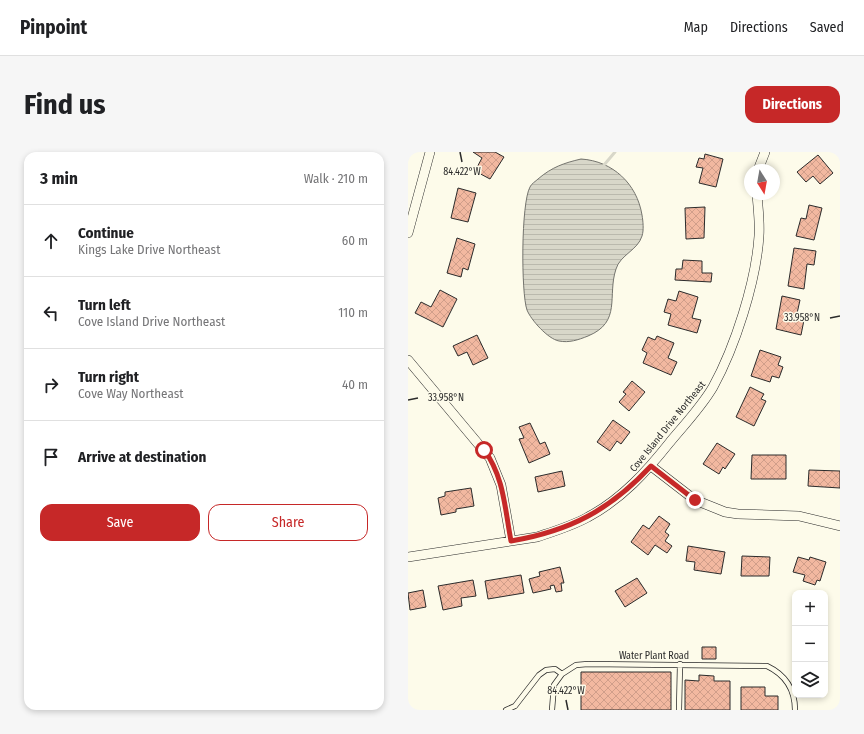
<!DOCTYPE html>
<html lang="en">
<head>
<meta charset="utf-8">
<style>
  body { margin:0; font-family:"Fira Sans Condensed",sans-serif; background:#f6f6f6; color:#202124 }
  .controls { position:absolute; right:12px; bottom:12px; display:grid; overflow:hidden; border-radius:8px; box-shadow:0 2px 6px #0003 }
  .controls button { width:36px; height:36px; display:grid; place-items:center; padding:0; border:0; border-bottom:1px solid #e0e0e0; background:#fff; color:#202124; font:20px sans-serif }
  .compass { position:absolute; left:336px; top:12px; width:36px; height:36px; border-radius:50%; background:#fff; box-shadow:0 2px 6px #0003; rotate:169deg }
  .stop { position:absolute; width:12px; height:12px; margin:-9px; border:3px solid #c62828; border-radius:50%; background:#fff }
  .stop.end { background:#c62828; border-color:#fff; box-shadow:0 1px 4px #0008 }
  .list { margin:0; padding:0; list-style:none }
  h2 { display:flex; justify-content:space-between; align-items:center; height:52px; margin:0; padding:0 16px; font-size:17px }
  h2 small { font-size:13px; font-weight:400; color:#757577 }
  .list li { display:grid; grid-template-columns:26px 1fr auto; gap:12px; align-items:center; box-sizing:border-box; height:72px; padding:0 16px; border-top:1px solid #e0e0e0 }
  .list b { display:block; font-size:15px; white-space:nowrap }
  .list p { margin:0; font-size:13px; white-space:nowrap; color:#757577 }
  .list em { font-size:13px; font-style:normal; color:#757577 }
  .actions { display:flex; gap:8px; padding:12px 16px }
  .actions a { flex:1; padding:9px 0; border:1px solid #c62828; border-radius:12px; text-align:center; font-size:14px; color:#c62828 }
  .actions .main { background:#c62828; color:#fff }
  .icon { flex:none; width:22px; height:22px; fill:none; stroke:currentColor; stroke-width:2; stroke-linecap:round; stroke-linejoin:round }
  .map { position:relative; flex:none; width:432px; height:558px; overflow:hidden; border-radius:12px }
  header { display:flex; align-items:center; gap:24px; box-sizing:border-box; height:56px; padding:0 20px; background:#fff; border-bottom:1px solid #e0e0e0 }
  header strong { font-size:19px }
  nav { display:flex; gap:22px; margin-inline-start:auto; font-size:14px }
  .intro { display:flex; align-items:center; justify-content:space-between; box-sizing:border-box; height:96px; padding:0 24px }
  h1 { margin:0; font-size:28px }
  .button { padding:10px 18px; border-radius:12px; background:#c62828; color:#fff; font-size:14px; font-weight:700 }
  main { display:flex; gap:24px; padding:0 24px }
  aside { flex:1; background:#fff; border-radius:12px; box-shadow:0 2px 6px #0003 }
  .map>svg:first-child { display:block }
  .water { fill:url(#water-rules); stroke:#74746e }
  .lines { fill:none; stroke-linecap:round; stroke-linejoin:round }
  .stream { stroke:#d8d7c9; stroke-width:3 }
  .building { fill:url(#building-cross-hatch); stroke:#2b2b2b }
  .lane-casing { stroke:#2b2b2b; stroke-width:6 }
  .street-casing { stroke:#2b2b2b; stroke-width:10 }
  .lane { stroke:#fdfbea; stroke-width:4.5 }
  .street { stroke:#fdfbea; stroke-width:9 }
  .route { stroke:#c62828; stroke-width:5 }
  .ticks { fill:none; stroke:#2b2b2b; stroke-width:1.5 }
  .labels { text-anchor:middle; stroke-width:3; stroke-linejoin:round; paint-order:stroke }
  .street-label { font-size:10px; fill:#2b2b2b; stroke:#fdfbea }
  .ticks-label { font-size:10px; text-anchor:middle; fill:#2b2b2b; stroke:#fdfbea; stroke-width:3; stroke-linejoin:round; paint-order:stroke }
</style>
</head>
<body>
<header>
<strong>Pinpoint</strong>
<nav><a>Map</a><a>Directions</a><a>Saved</a></nav>
</header>
<div class="intro"><h1>Find us</h1><a class="button">Directions</a></div>
<main>
<aside>
<h2>3 min<small>Walk · 210 m</small></h2>
<ul class="list">
<li><svg class="icon" aria-label="ahead" viewBox="0 0 24 24"><path d="M12 20V5M6 11l6-6 6 6"/></svg><div><b>Continue</b><p>Kings Lake Drive Northeast</p></div><em>60 m</em></li>
<li><svg class="icon" aria-label="left" viewBox="0 0 24 24"><path d="M17 20v-9H6M10 6l-5 5 5 5"/></svg><div><b>Turn left</b><p>Cove Island Drive Northeast</p></div><em>110 m</em></li>
<li><svg class="icon" aria-label="right" viewBox="0 0 24 24"><path d="M7 20v-9h11M14 6l5 5-5 5"/></svg><div><b>Turn right</b><p>Cove Way Northeast</p></div><em>40 m</em></li>
<li><svg class="icon" aria-label="arrive" viewBox="0 0 24 24"><path d="M6 21V4h12l-3 4 3 4H6"/></svg><div><b>Arrive at destination</b></div></li>
</ul>
<div class="actions"><a class="main">Save</a><a>Share</a></div>
</aside>
<div class="map">
<svg width="432" height="558" viewBox="0 0 432 558">
  <defs>
    <pattern id="water-rules" width="6" height="5" patternUnits="userSpaceOnUse"><rect width="6" height="5" fill="#d8d7c9"/><path d="M0 2.5h6" fill="none" stroke="#bab9ad"/></pattern>
    <pattern id="building-cross-hatch" width="8" height="8" patternUnits="userSpaceOnUse"><rect width="8" height="8" fill="#f2b8a0"/><path d="M0 0l8 8M0 8l8-8" fill="none" stroke="#d09e8a"/></pattern>
  </defs>
  <rect width="100%" height="100%" fill="#fdfbea"/>
  <path class="water" d="M173,7C205,9 229,32 234,63C235,69 236,78 234,84C230,98 212,103 208,117C199,144 214,170 180,184C170,188 161,191 151,189C140,187 123,168 119,158C113,141 113,51 122,35C123,32 128,29 130,27C144,15 156,11 173,7Z"/>
  <g class="lines">
    <path class="stream" d="M196,13L207,0"/>
  </g>
  <path class="building" d="M65,0H87L96,5L82,27L67,19L74,6Z
    M297,2L315,7L308,35L291,31L295,16L288,15L291,6L296,7Z
    M410,3L425,21L412,32L405,24L398,30L389,20Z
    M50,36L68,41L60,70L43,66Z
    M401,53L414,56L406,88L388,84L393,66L398,67Z
    M297,55L296,86L278,87L277,56Z
    M49,86L67,92L60,118L55,116L53,125L39,121Z
    M386,96L408,99L406,113L399,112L396,137L380,134Z
    M275,108L294,109V121H304L303,130L267,128L268,117H274Z
    M32,138L49,147L35,175L7,161L13,150L23,155Z
    M271,139L290,145L284,166L293,168L289,181L260,173L263,162L256,160L260,147L268,149Z
    M374,144L392,148L388,166L396,168L393,183L368,177Z
    M69,183L80,206L65,213L59,200L50,204L45,194Z
    M249,184L266,191L260,206L269,210L263,223L235,211L239,201L234,198L240,185L247,188Z
    M352,198L373,205L370,213L375,215L371,226L364,224L362,230L343,224Z
    M224,229L237,240L221,259L211,250L218,242L215,240Z
    M342,235L356,242L353,247L358,249L346,274L328,265Z
    M205,268L222,280L213,292L209,289L202,299L189,290Z
    M122,271L132,292L137,290L142,302L121,311L111,287L116,286L111,275Z
    M309,291L327,302L317,317L315,315L311,322L295,312Z
    M344,303H378V327H343Z
    M401,318L432,319V336L400,334Z
    M154,319L157,334L130,340L127,325Z
    M63,336L66,354L48,357V360L33,363L30,346L37,344V340Z
    M251,364L262,372L257,380L261,383L257,389L264,394L259,401L247,393L240,403L223,390L235,373L241,377Z
    M280,394L317,400L313,422L286,418L287,410L278,409Z
    M334,404L362,405L361,424H333Z
    M390,405L401,408L402,405L418,410L412,429L409,428L407,433L395,429L397,423L385,420Z
    M152,415L156,431H153L154,439L148,440L146,433L142,434L143,437L125,441L121,427L132,424L131,420Z
    M113,423L116,441L80,447L77,429Z
    M229,426L239,441L217,455L207,439Z
    M65,428L68,444L53,446L54,454L35,458L30,434Z
    M15,438L18,455L2,458L0,441Z
    M294,495H308V507H294Z
    M173,520H263V558H173Z
    M291,523L306,524V529H322V558H277V528L291,529Z
    M333,535H357V544H370V558H333Z"/>
  <g class="lines">
    <g class="lane-casing">
      <path id="lane" d="M98,558L107,554L131,523L138,518L147,517L154,522L168,513L180,512L359,514C378,523 387,537 387,558
        M144,558L146,533L154,522
        M271,558L272,512"/>
    </g>
    <g class="street-casing">
      <path id="street" d="M350,18L357,0
        M0,81L22,0
        M0,208L82,306L93,333L103,389
        M243,314L287,348L317,360L330,362L391,364L432,374
        M0,405L129,385C147,379 164,374 180,365C214,347 239,319 262,290C277,272 294,254 305,235C327,195 348,130 351,84C352,70 350,56 349,42"/>
    </g>
    <use href="#lane" class="lane"/>
    <use href="#street" class="street"/>
  </g>
  <g class="lines">
    <path class="route" d="M76,298C96,324 97,358 103,389C162,379 202,358 243,314L287,348"/>
  </g>
  <path class="ticks" d="M52,0L54,10M422,166L432,164M0,248L10,246M158,548L160,558"/>
  <g class="labels">
    <g class="street-label">
      <text transform="translate(259 274) rotate(-51)" y="4">Cove Island Drive Northeast</text>
      <text x="246" y="507">Water Plant Road</text>
    </g>
  </g>
  <g class="ticks-label">
    <text x="54" y="23">84.422°W</text>
    <text x="394" y="169">33.958°N</text>
    <text x="38" y="249">33.958°N</text>
    <text x="158" y="542">84.422°W</text>
  </g>
</svg>
<div class="controls">
<button>+</button>
<button>−</button>
<button><svg class="icon" aria-label="layers" viewBox="0 0 24 24"><path d="M12 4l9 5-9 5-9-5zM3 14l9 5 9-5"/></svg></button>
</div>
<svg class="compass" viewBox="-18 -18 36 36"><path d="M0-13l5 13h-10z" fill="#e53935"/><path d="M0 13l5-13h-10z" fill="#757577"/></svg>
<div class="stop" style="left:76px;top:298px"></div>
<div class="stop end" style="left:287px;top:348px"></div>
</div>
</main>
</body>
</html>
